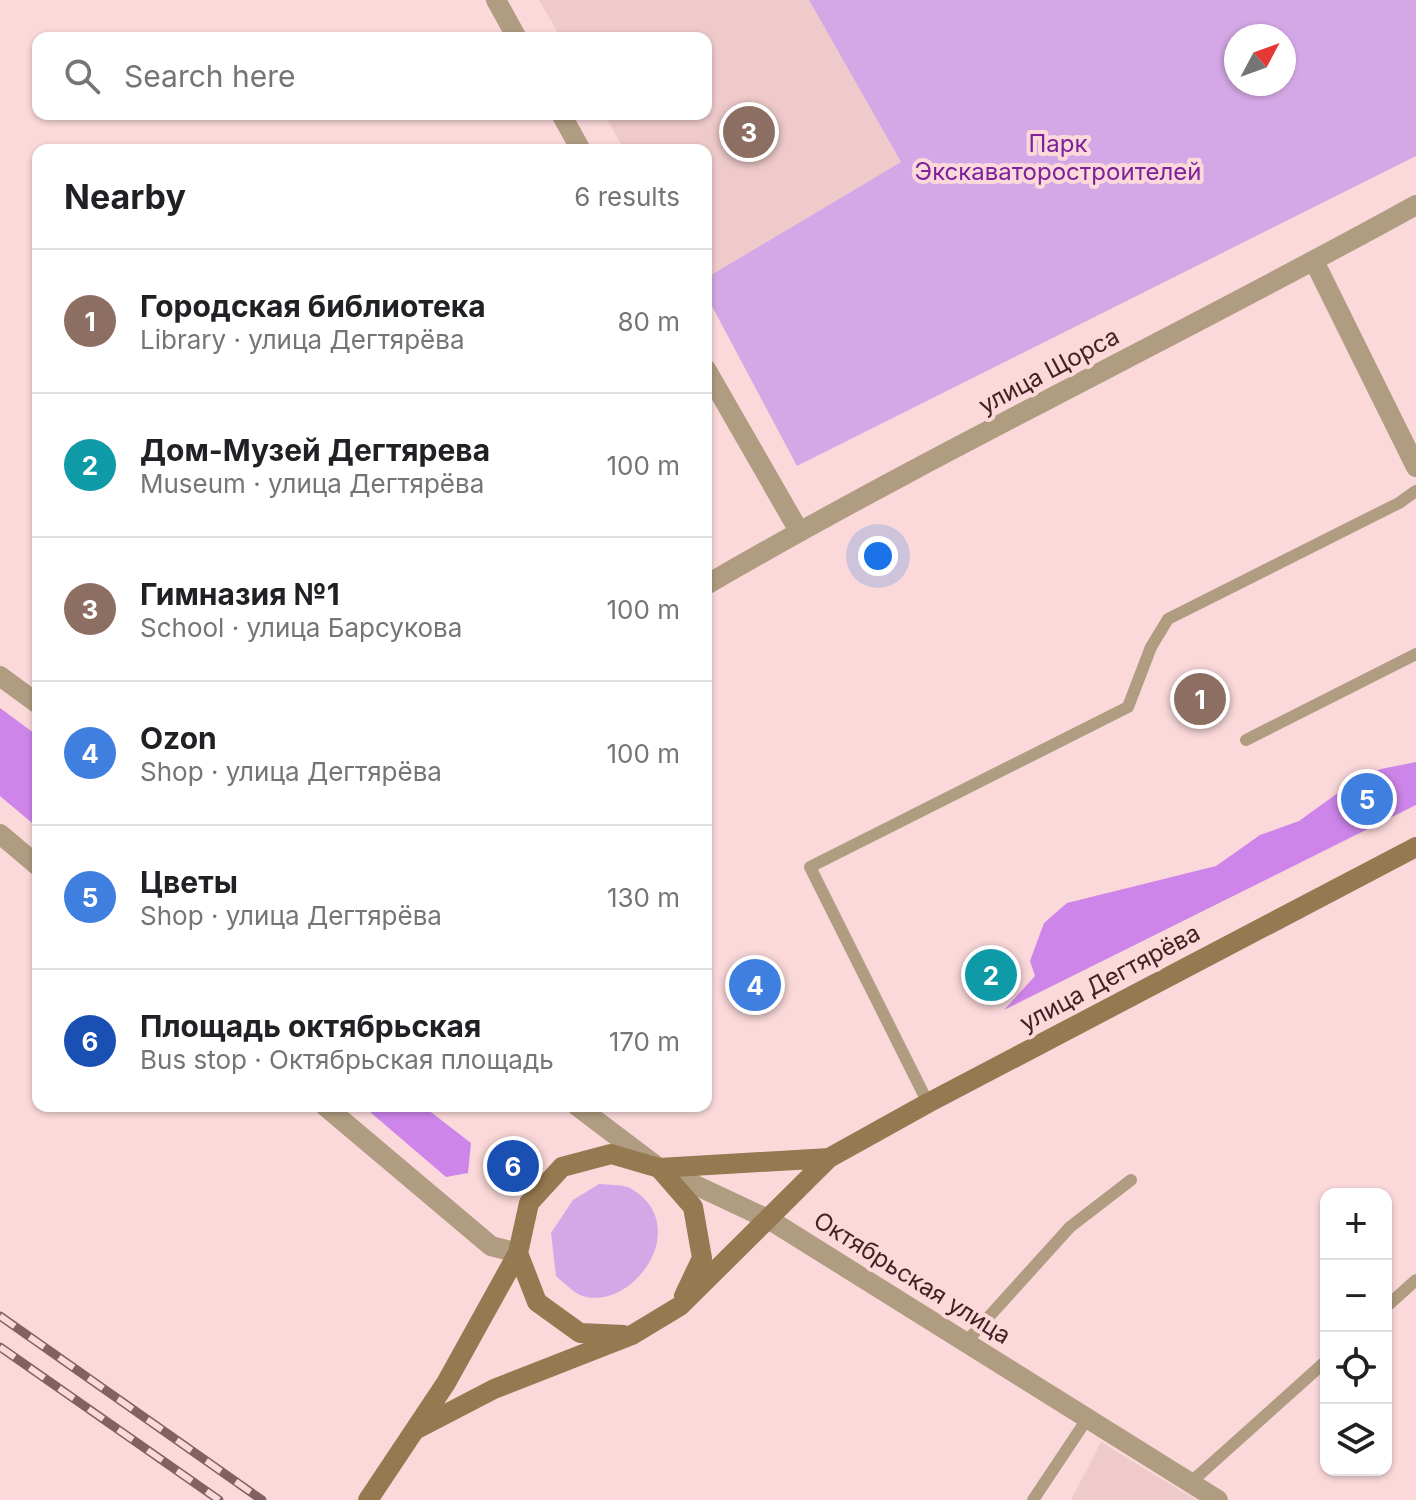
<!DOCTYPE html>
<html lang="en">
<head>
<meta charset="utf-8">
<style>
  body { margin:0; font-family:Inter,sans-serif; background:#f6f6f6; color:#202124 }
  .controls { position:absolute; right:24px; bottom:24px; display:grid; overflow:hidden; border-radius:16px; box-shadow:0 2px 6px #0004 }
  .controls button { width:72px; height:72px; display:grid; place-items:center; padding:0; border:0; border-bottom:2px solid #e0e0e0; background:#fff; color:#202124; font:40px sans-serif }
  .compass { position:absolute; left:1224px; top:24px; width:72px; height:72px; border-radius:50%; background:#fff; box-shadow:0 2px 6px #0004; rotate:49deg }
  .you { position:absolute; left:878px; top:556px; width:28px; height:28px; margin:-20px; border:6px solid #fff; border-radius:50%; background:#1a73e8; box-shadow:0 0 0 12px #1a73e833 }
  .badge { display:grid; place-items:center; width:52px; height:52px; border-radius:50%; background:#3b8384; color:#fff; font-size:26px; font-weight:700 }
  .pin { position:absolute; translate:-50% -50%; border:4px solid #fff; box-shadow:0 2px 8px #0006 }
  .list { margin:0; padding:0; list-style:none }
  h2 { display:flex; justify-content:space-between; align-items:center; height:104px; margin:0; padding:0 32px; font-size:34px }
  h2 small { font-size:26px; font-weight:400; color:#757577 }
  .list li { display:grid; grid-template-columns:52px 1fr auto; gap:24px; align-items:center; box-sizing:border-box; height:144px; padding:0 32px; border-top:2px solid #e0e0e0 }
  .list b { display:block; font-size:30px; white-space:nowrap }
  .list p { margin:0; font-size:26px; white-space:nowrap; color:#757577 }
  .list em { font-size:26px; font-style:normal; color:#757577 }
  .icon { flex:none; width:44px; height:44px; fill:none; stroke:currentColor; stroke-width:2; stroke-linecap:round; stroke-linejoin:round }
  .map { position:relative; flex:none; width:1416px; height:1500px; overflow:hidden }
  .search { position:absolute; background:#fff; box-shadow:0 2px 6px #0004; left:32px; top:32px; width:680px; height:88px; display:flex; align-items:center; gap:20px; box-sizing:border-box; padding:0 28px; border-radius:16px; color:#757577; font-size:30px }
  .panel { position:absolute; background:#fff; box-shadow:0 2px 6px #0004; left:32px; top:144px; width:680px; height:968px; border-radius:16px }
  .map>svg:first-child { display:block }
  .built { fill:#efcacb }
  .green { fill:#d4a8e6; fill-rule:evenodd }
  .forest { fill:#ce85ea }
  .lines { fill:none; stroke-linecap:round; stroke-linejoin:round }
  .service { stroke:#af9c81; stroke-width:12 }
  .minor { stroke:#af9c81; stroke-width:20 }
  .secondary { stroke:#957950; stroke-width:20 }
  .rail-casing { stroke:#816162; stroke-width:9 }
  .rail { stroke:#fbd9da; stroke-width:6; stroke-dasharray:18; stroke-linecap:butt }
  .labels { text-anchor:middle; stroke-width:8; stroke-linejoin:round; paint-order:stroke }
  .park-label { font-size:24px; fill:#7d229b; stroke:#fbd9da }
  .street-label { font-size:24px; fill:#422224; stroke:#fbd9da }
</style>
</head>
<body>
<div class="map">
<svg width="1416" height="1500" viewBox="0 0 1416 1500">
  <rect width="100%" height="100%" fill="#fbd9da"/>
  <path class="built" d="M539,0H809L901,162L706,278V150H624L604,114H706V38H561Z
    M1101,1442L1196,1500H1071Z"/>
  <path class="green" d="M809,0H1416V156L797,466L706,295V278L901,162ZM1236,36H1284V84H1236Z
    M599,1184C608,1185 622,1184 630,1188C696,1225 631,1315 580,1295C572,1291 563,1282 556,1276L551,1233L573,1200Z"/>
  <path class="forest" d="M0,708L38,736V828L0,796Z
    M1416,762V805L1004,1010L1035,976L1030,961L1044,923L1067,903L1216,866L1260,835L1299,821L1353,782L1381,769Z
    M363,1106H423L471,1143L468,1173L446,1177Z"/>
  <g class="lines">
    <path class="service" d="M1246,740L1416,654
      M928,1103L810,867L1128,707L1151,647L1168,619L1399,503L1416,491
      M1386,1307L1416,1280
      M966,1342L1070,1227L1131,1180
      M1190,1483L1326,1361
      M1033,1500L1087,1419"/>
    <path class="minor" d="M496,0L517,38
      M561,114L581,150
      M1314,261L1416,467
      M706,369L799,531
      M706,585C938,450 1181,335 1416,205
      M0,676L38,704
      M0,834L38,866
      M325,1106L491,1246L518,1253
      M577,1106L659,1168L770,1220L1218,1500"/>
    <path class="secondary" d="M659,1168L829,1158
      M624,1335L580,1333L537,1302L518,1253L529,1203L562,1167L611,1154L659,1168L693,1207L702,1258L684,1296
      M417,1429L494,1389L632,1335L680,1306L829,1158L928,1103L1416,847
      M368,1500L446,1383L518,1253"/>
    <g class="rail-casing">
      <path id="rail" d="M0,1316L262,1500
        M0,1347L219,1500"/>
    </g>
    <use href="#rail" class="rail"/>
  </g>
  <g class="labels">
    <g class="park-label">
      <text x="1058" y="152">Парк<tspan x="1058" dy="28">Экскаваторостроителей</tspan></text>
    </g>
    <g class="street-label">
      <text transform="translate(1049 371) rotate(-28)" y="8">улица Щорса</text>
      <text transform="translate(1110 978) rotate(-28)" y="8">улица Дегтярёва</text>
      <text transform="translate(912 1278) rotate(32)" y="8">Октябрьская улица</text>
    </g>
  </g>
</svg>
<div class="controls">
<button>+</button>
<button>−</button>
<button><svg class="icon" aria-label="locate" viewBox="0 0 24 24"><circle cx="12" cy="12" r="6"/><path d="M12 2v4M12 18v4M2 12h4M18 12h4"/></svg></button>
<button><svg class="icon" aria-label="layers" viewBox="0 0 24 24"><path d="M12 4l9 5-9 5-9-5zM3 14l9 5 9-5"/></svg></button>
</div>
<svg class="compass" viewBox="-18 -18 36 36"><path d="M0-13l5 13h-10z" fill="#e53935"/><path d="M0 13l5-13h-10z" fill="#757577"/></svg>
<div class="you"></div>
<div class="pin badge" style="left:1200px;top:699px;background:#8d6e63">1</div>
<div class="pin badge" style="left:991px;top:975px;background:#0f9aa8">2</div>
<div class="pin badge" style="left:749px;top:132px;background:#8d6e63">3</div>
<div class="pin badge" style="left:755px;top:985px;background:#3f7fe0">4</div>
<div class="pin badge" style="left:1367px;top:799px;background:#3f7fe0">5</div>
<div class="pin badge" style="left:513px;top:1166px;background:#1a4fb4">6</div>
<div class="search"><svg class="icon" aria-label="search" viewBox="0 0 24 24"><circle cx="10" cy="10" r="6"/><path d="M15 15l6 6"/></svg>Search here</div>
<section class="panel">
<h2>Nearby<small>6 results</small></h2>
<ul class="list">
<li><span class="badge" style="background:#8d6e63">1</span><div><b>Городская библиотека</b><p>Library · улица Дегтярёва</p></div><em>80 m</em></li>
<li><span class="badge" style="background:#0f9aa8">2</span><div><b>Дом-Музей Дегтярева</b><p>Museum · улица Дегтярёва</p></div><em>100 m</em></li>
<li><span class="badge" style="background:#8d6e63">3</span><div><b>Гимназия №1</b><p>School · улица Барсукова</p></div><em>100 m</em></li>
<li><span class="badge" style="background:#3f7fe0">4</span><div><b>Ozon</b><p>Shop · улица Дегтярёва</p></div><em>100 m</em></li>
<li><span class="badge" style="background:#3f7fe0">5</span><div><b>Цветы</b><p>Shop · улица Дегтярёва</p></div><em>130 m</em></li>
<li><span class="badge" style="background:#1a4fb4">6</span><div><b>Площадь октябрьская</b><p>Bus stop · Октябрьская площадь</p></div><em>170 m</em></li>
</ul>
</section>
</div>
</body>
</html>
